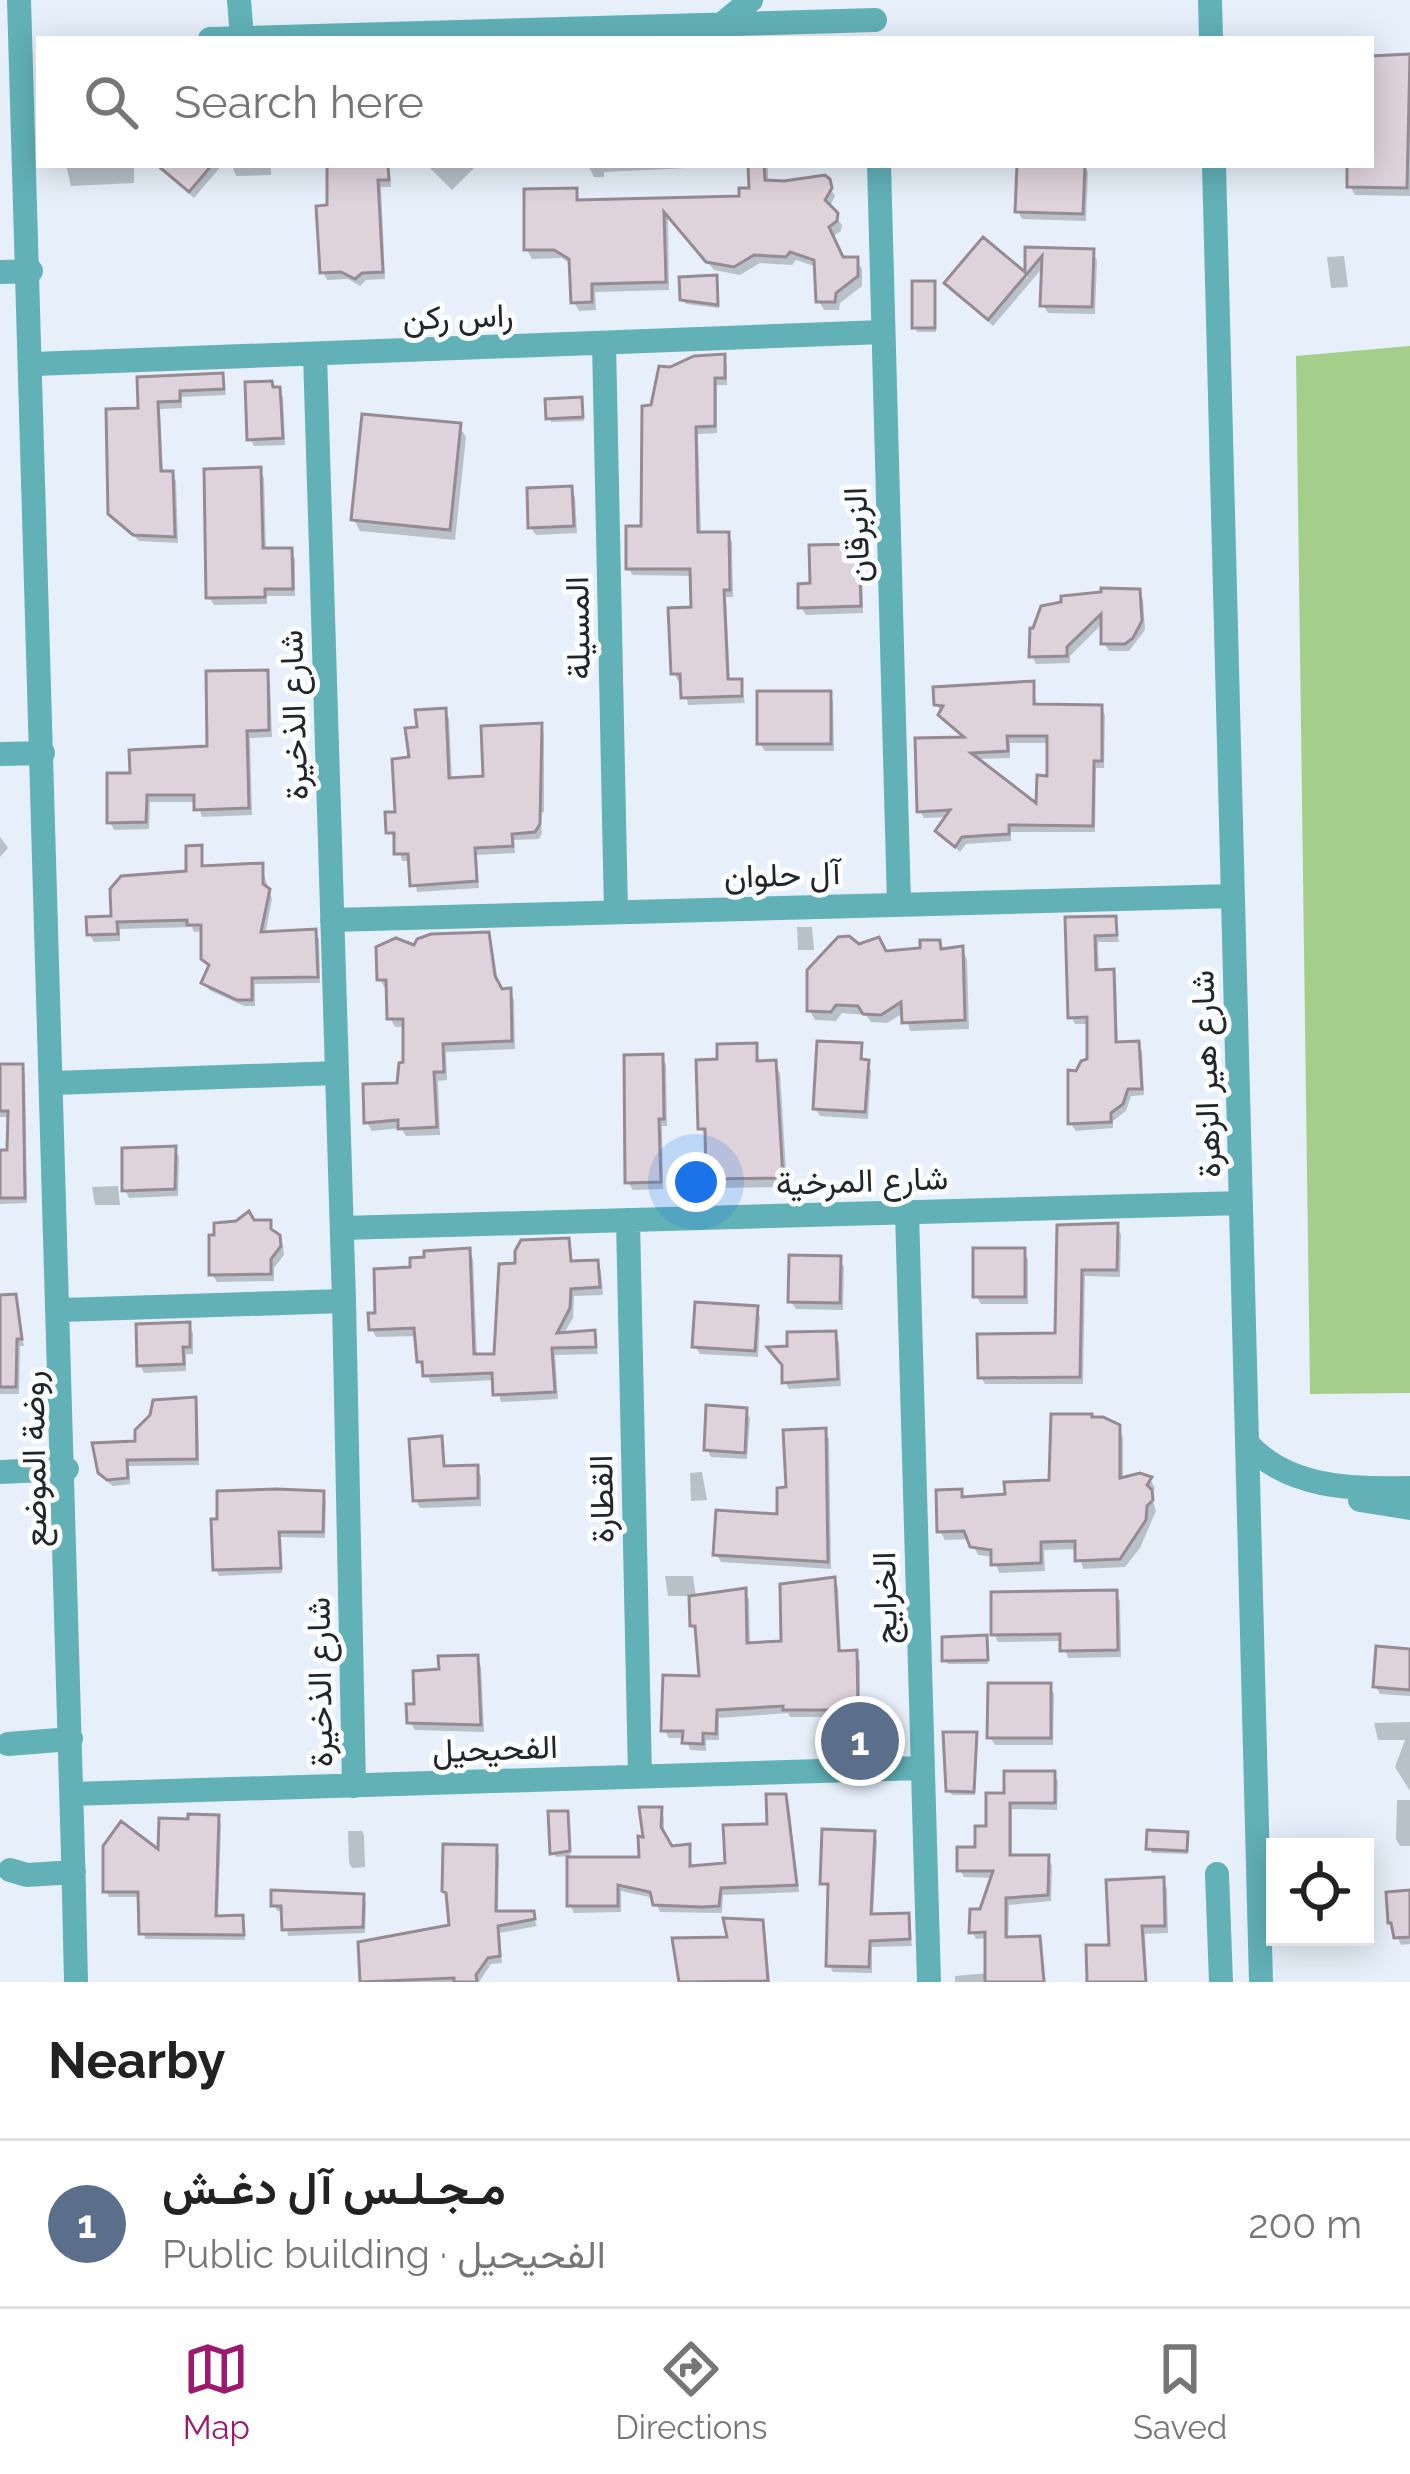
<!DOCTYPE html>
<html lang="en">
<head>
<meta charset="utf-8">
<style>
  body { margin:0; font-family:Raleway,Vazirmatn,sans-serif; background:#f6f6f6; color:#222 }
  .controls { position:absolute; right:36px; bottom:36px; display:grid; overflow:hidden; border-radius:0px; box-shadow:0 6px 30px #0003 }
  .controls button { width:108px; height:108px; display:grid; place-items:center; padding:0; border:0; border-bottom:3px solid #e0e0e0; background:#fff; color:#222; font:60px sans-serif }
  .you { position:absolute; left:696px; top:1182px; width:42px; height:42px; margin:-30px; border:9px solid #fff; border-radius:50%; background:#1a73e8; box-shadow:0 0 0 18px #1a73e833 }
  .badge { display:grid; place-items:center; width:78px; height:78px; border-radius:50%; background:#9c1a6e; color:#fff; font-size:39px; font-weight:700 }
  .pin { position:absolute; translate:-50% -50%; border:6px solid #fff; box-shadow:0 3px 12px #0006 }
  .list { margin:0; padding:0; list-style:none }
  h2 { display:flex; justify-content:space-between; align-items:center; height:156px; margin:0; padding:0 48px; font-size:51px }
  h2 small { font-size:39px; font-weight:400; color:#767676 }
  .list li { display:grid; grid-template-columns:78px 1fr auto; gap:36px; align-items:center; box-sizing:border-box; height:168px; padding:0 48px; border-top:3px solid #e0e0e0 }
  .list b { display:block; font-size:45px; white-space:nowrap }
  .list p { margin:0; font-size:39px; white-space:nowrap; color:#767676 }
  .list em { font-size:39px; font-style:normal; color:#767676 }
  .icon { flex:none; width:66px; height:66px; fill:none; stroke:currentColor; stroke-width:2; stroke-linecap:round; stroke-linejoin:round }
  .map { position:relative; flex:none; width:1410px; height:1982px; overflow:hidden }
  .search { position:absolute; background:#fff; box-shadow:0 6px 30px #0003; left:36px; right:36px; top:36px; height:132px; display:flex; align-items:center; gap:30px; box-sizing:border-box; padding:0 42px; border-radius:0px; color:#767676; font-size:45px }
  .sheet { height:324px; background:#fff }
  nav { display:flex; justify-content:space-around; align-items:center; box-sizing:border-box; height:168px; border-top:3px solid #e0e0e0; background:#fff; font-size:33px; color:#767676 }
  nav a { display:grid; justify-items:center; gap:6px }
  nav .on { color:#9c1a6e }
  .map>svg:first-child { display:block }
  .green { fill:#a4ce8a }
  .shadow { fill:#0003; fill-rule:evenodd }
  .building { fill:#dfd3db; stroke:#968b92; stroke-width:3; fill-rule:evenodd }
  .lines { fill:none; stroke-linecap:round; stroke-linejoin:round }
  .minor { stroke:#61b1b7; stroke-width:24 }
  .labels { text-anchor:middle; stroke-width:10; stroke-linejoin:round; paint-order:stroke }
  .street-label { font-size:33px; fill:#222629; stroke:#fbfdfe }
</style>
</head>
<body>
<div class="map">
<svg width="1410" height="1982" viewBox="0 0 1410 1982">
  <rect width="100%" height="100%" fill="#e7f0fa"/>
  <path class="green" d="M1410,346V1393L1310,1394L1296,356Z"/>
  <path class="shadow" d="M1410,57V196L1355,195L1350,186V165H1371V59Z
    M66,165H134V183L71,186Z
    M156,165H222L194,198Z
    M232,165H271V175L236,176Z
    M330,165H389L391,187H381L385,279L366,280L360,286L348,279L327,280L323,272L330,208Z
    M427,165H477L452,190Z
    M588,165H748L604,172V177H594Z
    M751,165H768V183L824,178L835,196L829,208L842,225L841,231L832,237L842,260H856L862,269V286L840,303L839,310H824L819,301L817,267L796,260L792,265L760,263L740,275L714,270L668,215L669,290L595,292L596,310L579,311L574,302L572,265L562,258L532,259L527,250L575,191L580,200L742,199L752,191Z
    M1020,165H1084L1088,172L1086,221L1022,219L1018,211Z
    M983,241L1027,279L1028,250L1092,252L1097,260L1095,314L1048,313L1043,305L1045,265L993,326L948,283Z
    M1344,256L1348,287L1331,288L1327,257Z
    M715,278L719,308L686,304L683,300Z
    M933,284L936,332H917L915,327Z
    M723,358L727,365V385H717V433L698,434L701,535H728L732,542L733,597H726L730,682H740L745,703L688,705L683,680L678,681L674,673L694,610V576L633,575L628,568L644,529L654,408Z
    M222,376L226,395L182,397V408L160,409L163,474H172L176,481L178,543L139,541L111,513L142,411L140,380Z
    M274,390H279L283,397L285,445L254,446L250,439Z
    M580,401L584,421L551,422L549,418Z
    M459,426L466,437L455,540L360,531L354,520Z
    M259,470L264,478L266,551H291L295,559V596H267V604L214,605L209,597Z
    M571,489L575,497L577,533L536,535L531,528Z
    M857,547L862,554L863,613L806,615L801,607L813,586Z
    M1139,592L1143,600L1145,630L1129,651H1109L1104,643V622L1070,656V663L1036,664L1032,656L1064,605Z
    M266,673L270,681L272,737L250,738L252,815L202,817L197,802H150L149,829L114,830L110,822L133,776L210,749Z
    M1033,684L1037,707L1101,708L1105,715L1104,768H1096L1095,832H1011V841L966,844L960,852L939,831L949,817L924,818L920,811L966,740L946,723L937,704ZM1010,743H1050V779L1039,809L975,759L1010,758Z
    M829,694L833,701L834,751H765L760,744Z
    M444,711L449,718L452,781L486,779L540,726L544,734V812L539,813L542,833L539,839L514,840L515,853L477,855L479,888L417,892L412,861H402L397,839L389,832L398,815L420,729Z
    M0,837L8,848L0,857Z
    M200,848L204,869L261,866L272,899L265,935L314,932L319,939L320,983L255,984V1006H244L209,990L205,982L211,968L204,958V931L194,932L192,927L120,929V941L94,942L90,935L189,874Z
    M1114,919L1119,942H1098L1099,973L1112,972L1116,980L1118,1045L1138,1044L1142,1051L1144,1095L1131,1096L1126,1111L1113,1121V1128L1076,1131L1071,1124L1078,1074L1090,1062V1024H1075L1071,1017L1068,920Z
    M797,927H812L814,950H798Z
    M487,935L492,944L499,988L501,992L509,991L514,1000L515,1049L446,1052L447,1080L438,1081L440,1135L406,1136L401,1128L372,1131L367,1123L399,1086L406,1065V1027H395L390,1018L389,988H385L380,980L416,949Z
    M938,943L943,951L962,950L967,959L969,1029L910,1031L905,1012L887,1023L871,1022L866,1015L842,1013L836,1021L815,1020L810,1011L859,947L885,954L923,951Z
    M755,1046L761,1064L774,1063L780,1073L787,1187L715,1188L709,1178L707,1138L701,1128L720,1062Z
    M860,1046L864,1062L871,1070L868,1119L820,1116L816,1109Z
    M662,1057L666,1065L667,1126H662L663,1189L633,1190L628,1182Z
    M0,1067H21L25,1074L27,1203L0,1204V1153H10L11,1117H0Z
    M175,1150L179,1157L178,1196L129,1198L125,1190Z
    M118,1186L120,1205H95L92,1187Z
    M252,1223H269L283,1246L284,1255L274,1268V1281L217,1282L212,1274Z
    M1116,1226L1121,1234L1120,1277L1085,1276L1083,1384H985L981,1377L1058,1336L1060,1228Z
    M567,1241L573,1264L597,1263L601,1271L603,1295L574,1296L573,1318L563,1335L593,1333L598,1354L555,1355L558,1399L501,1402L495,1380L431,1383L420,1361L418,1336L376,1337L372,1329L413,1270L469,1251L473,1259L477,1357H497L518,1265Z
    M1023,1251L1028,1259V1304H981L976,1296Z
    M839,1259L844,1267L843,1310L796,1309L791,1302Z
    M14,1297L24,1346H20L19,1394H0V1352Z
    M756,1309L760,1317L758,1357L700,1354L695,1346Z
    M188,1325L193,1333V1354H186V1371L144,1373L140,1365Z
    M834,1334L839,1342L841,1386L789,1389L785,1382L790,1349Z
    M194,1400L198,1407L199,1465L129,1466L130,1484L113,1486L105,1480L100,1472Z
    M745,1411L750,1418L747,1459L711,1457L707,1450Z
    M1118,1428L1123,1437V1480L1150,1479L1155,1488L1151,1494L1156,1511L1140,1548L1125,1567L1083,1569L1078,1549L1044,1550L1045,1571L999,1573L994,1557L978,1555L970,1539L945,1540L940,1531L960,1492L965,1499L1008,1497L1052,1482Z
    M824,1431L829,1439L831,1569L721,1562L716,1554L780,1517L789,1490Z
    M440,1439L446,1469L476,1468L481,1476V1506L420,1508L416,1500Z
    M702,1472L707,1500L691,1501L690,1473Z
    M322,1494L326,1501L325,1538L281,1537L282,1573L219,1576L216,1569Z
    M665,1576H693L696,1598L744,1592L749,1599L750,1646L784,1644L834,1580L838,1587L841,1654L856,1653L860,1661V1717H790L788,1713L719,1718V1740H706V1751L690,1750L686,1738H669L664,1730L702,1679L693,1625L692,1596H668Z
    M1116,1593L1120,1601L1121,1657L1068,1658L1063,1641L998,1642L994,1634Z
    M985,1638L988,1664H948L945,1660Z
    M1410,1652V1696L1380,1694L1376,1687Z
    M476,1658L481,1666L484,1732L415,1730L410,1722L442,1672Z
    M1050,1686L1054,1694L1053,1745H995L990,1737Z
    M1410,1722V1791L1395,1767L1405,1740H1378L1374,1723Z
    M975,1735V1795H952L949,1790Z
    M1053,1774L1058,1781L1057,1810L1012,1809V1858H1048L1052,1866L1051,1901L1009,1905L1008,1940L1039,1939L1046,1982H955V1976L988,1973V1938L976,1939L972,1932L994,1878L964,1877L960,1870L978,1850L1007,1796Z
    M784,1797L789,1805L799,1892L723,1895L722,1913L660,1912L654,1898L621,1891V1912L574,1913L570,1905V1856L556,1857L553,1853L566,1814L571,1860H642L660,1810L664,1817V1838L670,1849L688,1847L693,1869L728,1865L770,1827Z
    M1397,1800H1410V1846H1400L1396,1839Z
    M218,1818L221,1824L218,1919L241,1918L245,1940L145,1939L141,1897H109L106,1891Z
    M348,1831H362L364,1835L365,1867L352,1868L349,1863Z
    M873,1834L877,1841L873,1917L907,1916L912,1946L872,1947V1973L833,1972L829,1965L831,1890L823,1883Z
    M1186,1835L1188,1854L1152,1853L1149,1848Z
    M495,1848L499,1855L498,1914H532L537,1926L500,1933L502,1963L491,1964L479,1982H363L361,1944L453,1927Z
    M1162,1881L1167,1888L1168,1933L1145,1934L1147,1982H1089Z
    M1410,1893V1944L1401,1945L1391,1922Z
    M363,1897L366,1903L365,1933L288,1936L284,1911H277L274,1905Z
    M761,1923L765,1931L770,1982H682L676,1941L731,1940Z"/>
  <path class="building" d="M1410,54L1407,188L1347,187V165H1371V56Z
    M157,165H212L189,192Z
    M327,165H388L389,180H378L383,272L362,273L355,279L341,272L320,273L316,206L327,205Z
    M748,165H764L765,180L784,181L825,175L830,179L832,188L825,200L838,213L837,221L829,227L843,257H858V276L836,293L835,302H816L814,260L790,252L786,257L754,255L734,267L706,262L664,212L666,282L592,284V302L571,303L569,259L554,250H524V189L577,188V200L739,196V188H749Z
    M1017,165H1085L1083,214L1015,212Z
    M983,237L1025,272V247L1094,249L1092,307L1040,306L1042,256L988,320L944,283Z
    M717,275L718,305L680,300L679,277Z
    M912,281H935V328H912Z
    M725,354V378H715V426L696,427L698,532H729L730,590H724L728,679H742V696L681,698L680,674H671L668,608L691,607L690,569H626V526H641L642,406L651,405L659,366L670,367L694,356Z
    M223,373L224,389L180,391V401L158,402L161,471H173L175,537L133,535L108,514L106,409L138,408L137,377Z
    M272,381L273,387H280L283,438L247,440L245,382Z
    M582,397L583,417L546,419L545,399Z
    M362,414L461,423L450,530L351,520Z
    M261,467L263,548H292L293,589H265V597L206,598L204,469Z
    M572,486L574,526L528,528L527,488Z
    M859,544L861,606L798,608V584L810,583L809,545Z
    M1101,588L1140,589L1142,621L1133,638L1125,644H1101V614L1067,647V656L1029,657L1030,628H1033L1041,606L1061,602V596L1101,592Z
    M268,670L269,730L247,731L249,808L194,810V795H147L146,822L107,823V773H130L129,750L207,746L206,671Z
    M1034,681V704L1102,705V761H1094L1093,826L1009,825V834L962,837L955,847L935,831L950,810L917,812L915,738L964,737L938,715L943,706L934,705L933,687ZM1007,736H1047V776L1037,775L1036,803L971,753L1008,751Z
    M757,691H831V744H757Z
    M446,708L449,778L483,776L481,726L542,723L540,824L535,832L512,834L513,846L475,848L477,881L410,886L408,854H394V833H386L385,812H395L392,759L409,757L405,728L417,727L415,710Z
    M202,845V866L263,863V884L270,889L261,932L316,929L318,977L252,978V1000H237L201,983L209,965L201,959V925H187V920L117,922L118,934L87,935L86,917L111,916L110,889L121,876L186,871V846Z
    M1116,916L1117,935L1095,936L1096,970L1114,969L1116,1042L1139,1041L1142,1089H1128L1123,1104L1111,1113V1122L1068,1124V1070L1076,1071L1081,1061L1087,1059V1017L1068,1018L1065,917Z
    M489,932L495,976L502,989L511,988L512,1041L443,1044L444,1072H434L437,1127L398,1129V1120L364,1123L363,1084L397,1083L399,1063L403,1062V1019H387L386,980H377L376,947L396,938L414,945L417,939L431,934Z
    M849,936L859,944L879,937L886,951L920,948V940H940L941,949L963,946L965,1020L902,1023L901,1002L881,1015L863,1014L858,1006L836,1005L831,1012L807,1011V970L838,937Z
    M817,1041L862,1043L861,1059L869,1060L865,1112L813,1109Z
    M757,1043V1061L776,1060L783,1178L706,1179L705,1129H698L696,1060L717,1059V1044Z
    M663,1054L664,1119H659L661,1182L625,1183L624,1055Z
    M0,1064H23L25,1198H0V1150H7L8,1111H0Z
    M176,1146L175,1189L122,1191V1148Z
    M249,1211L254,1220H271V1229L280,1235L281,1246L271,1259V1274L209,1275V1235H214V1223L236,1221Z
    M1118,1223L1117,1270H1082L1080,1377L978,1378L977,1334L1055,1333L1057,1225Z
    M569,1238L571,1261L598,1260L600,1287L571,1289L570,1308L557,1333L595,1330L596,1347L552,1348L555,1392L493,1395L492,1373L423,1376L422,1362H417L414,1328L369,1330L368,1313H375L374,1269L410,1267V1258L424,1257V1251L470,1248L474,1354H494L499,1264L515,1263V1251L521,1240Z
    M973,1248H1025V1297H973Z
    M789,1255L841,1256L840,1303L788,1302Z
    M16,1294L22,1339H17L16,1387H0V1295Z
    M695,1302L758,1306L755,1351L692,1347Z
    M190,1322V1347H183L184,1364L137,1366L136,1324Z
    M836,1331L838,1379L782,1383V1365L767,1347L787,1346V1332Z
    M196,1397L197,1459L127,1460L128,1478L107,1480L98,1473L92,1443L135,1441V1430L150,1415L153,1400Z
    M706,1405L747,1408L745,1453L704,1450Z
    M1051,1414H1092V1417H1103L1120,1425V1478L1140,1473L1152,1477L1147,1485L1152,1490L1153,1500L1147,1506L1146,1520L1120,1559L1075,1561V1541L1041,1542V1563L991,1565V1550L970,1547L964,1531L937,1532L936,1490L962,1489V1497L1005,1494L1004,1482L1049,1480Z
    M826,1428L828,1562L713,1555L716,1510L777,1514V1488L786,1487L783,1430Z
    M442,1436L444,1466L478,1465V1498L413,1501L409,1439Z
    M276,1489L324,1491L323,1532H279L281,1568L213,1570L211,1519H217V1491Z
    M835,1577L839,1651L857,1650L858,1710H783V1706L717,1710L716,1734L703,1733V1744L682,1743L683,1731H661L663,1675L699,1676L695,1626H690L689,1596L746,1588L747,1643L781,1641L780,1584Z
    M1117,1590L1118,1650L1060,1651V1634L991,1635V1592Z
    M987,1635L988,1660L942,1661V1637Z
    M1376,1646L1410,1649V1690L1373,1687Z
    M478,1655L481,1725L407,1723L406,1704H414L413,1671L439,1669L438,1656Z
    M988,1683H1051V1738H987Z
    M943,1732H977L974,1792L946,1791Z
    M1004,1771H1055V1803H1010V1855H1049L1048,1895L1006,1898V1937L1040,1936L1044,1982H985V1932L969,1933L970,1909H980L993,1871H957V1847H975V1826H986V1793H1004Z
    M766,1794H786L797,1885L721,1888L719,1906L702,1907L653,1905L650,1892L618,1885V1906H567V1857H639L638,1836L643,1837L639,1807H662L661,1827L672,1846L690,1844V1866L725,1863L723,1825L767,1824Z
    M548,1811H568L570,1851L550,1854Z
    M188,1814L219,1815L216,1916L243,1915L244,1935L139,1934L138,1892H103V1846L121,1821L158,1849L159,1818L188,1819Z
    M822,1829L875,1831L871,1914L909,1913L910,1939L870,1941L869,1967L826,1966L828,1884H820Z
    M1147,1830L1188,1832L1187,1851L1146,1849Z
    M443,1844L497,1845L496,1911H534L535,1919L498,1926L500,1956L488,1958L476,1975L477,1982H454V1978L360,1982L358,1942L449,1925L446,1893L442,1891Z
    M1164,1877L1165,1926H1142L1146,1982H1087L1086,1945H1109L1106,1880Z
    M271,1890L364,1894L363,1927L282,1930L281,1906H271Z
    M1410,1890V1937L1394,1938L1391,1923H1388L1386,1892Z
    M723,1918L763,1920L768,1981L679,1982L672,1938L727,1937Z"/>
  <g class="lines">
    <path class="minor" d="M19,0C44,660 61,1321 76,1982
      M239,0L242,38
      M1210,0L1211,39
      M722,24L751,0
      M210,39L875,20
      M879,165L899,904
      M1214,165L1261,1982
      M0,272L31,271
      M604,343L616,912
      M315,354L344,1301L354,1786
      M34,364L883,332
      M0,754L43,753
      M332,920L1233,896
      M54,1083L337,1073
      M907,1212L929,1982
      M628,1220L640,1776
      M342,1228L1241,1203
      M62,1310L344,1301
      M1247,1443C1288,1489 1352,1489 1410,1488
      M0,1472L67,1469
      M1360,1500L1410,1508
      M8,1744L71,1739
      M72,1794L921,1768
      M10,1870L27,1875L74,1872
      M1217,1874L1221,1982"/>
  </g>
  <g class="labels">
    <g class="street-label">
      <text transform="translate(458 316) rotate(-2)" y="12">راس ركن</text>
      <text transform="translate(856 535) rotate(-92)" y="12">الزبرقان</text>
      <text transform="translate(577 628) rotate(-91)" y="12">المسيلة</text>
      <text transform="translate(293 715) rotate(-92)" y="12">شارع الذخيرة</text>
      <text transform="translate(782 874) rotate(-2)" y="12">آل حلوان</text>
      <text transform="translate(1205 1074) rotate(-92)" y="12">شارع هير الزهرة</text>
      <text transform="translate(862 1180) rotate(-2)" y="12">شارع المرخية</text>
      <text transform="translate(33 1459) rotate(-91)" y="12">روضة الموضع</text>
      <text transform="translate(601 1499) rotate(-91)" y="12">القطارة</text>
      <text transform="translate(884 1598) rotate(-91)" y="12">الخرايج</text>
      <text transform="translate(319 1682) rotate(-91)" y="12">شارع الذخيرة</text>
      <text transform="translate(495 1748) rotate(-2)" y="12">الفحيحيل</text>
    </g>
  </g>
</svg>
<div class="controls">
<button><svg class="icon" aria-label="locate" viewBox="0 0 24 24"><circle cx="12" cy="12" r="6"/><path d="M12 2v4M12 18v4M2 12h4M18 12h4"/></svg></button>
</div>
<div class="you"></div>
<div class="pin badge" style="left:860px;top:1741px;background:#5c6f8a">1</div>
<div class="search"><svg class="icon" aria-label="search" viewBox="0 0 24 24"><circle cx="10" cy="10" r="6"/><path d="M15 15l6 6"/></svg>Search here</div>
</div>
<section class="sheet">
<h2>Nearby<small></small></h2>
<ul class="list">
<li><span class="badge" style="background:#5c6f8a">1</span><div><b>مـجـلـس آل دغـش</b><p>Public building · الفحيحيل</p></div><em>200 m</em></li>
</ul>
</section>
<nav>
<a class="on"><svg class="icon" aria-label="map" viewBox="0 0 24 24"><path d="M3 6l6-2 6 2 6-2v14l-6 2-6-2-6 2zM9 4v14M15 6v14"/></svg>Map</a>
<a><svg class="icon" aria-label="directions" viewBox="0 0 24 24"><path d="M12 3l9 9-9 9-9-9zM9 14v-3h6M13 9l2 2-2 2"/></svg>Directions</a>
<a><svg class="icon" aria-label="saved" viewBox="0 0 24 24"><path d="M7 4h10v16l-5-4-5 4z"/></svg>Saved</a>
</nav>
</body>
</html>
